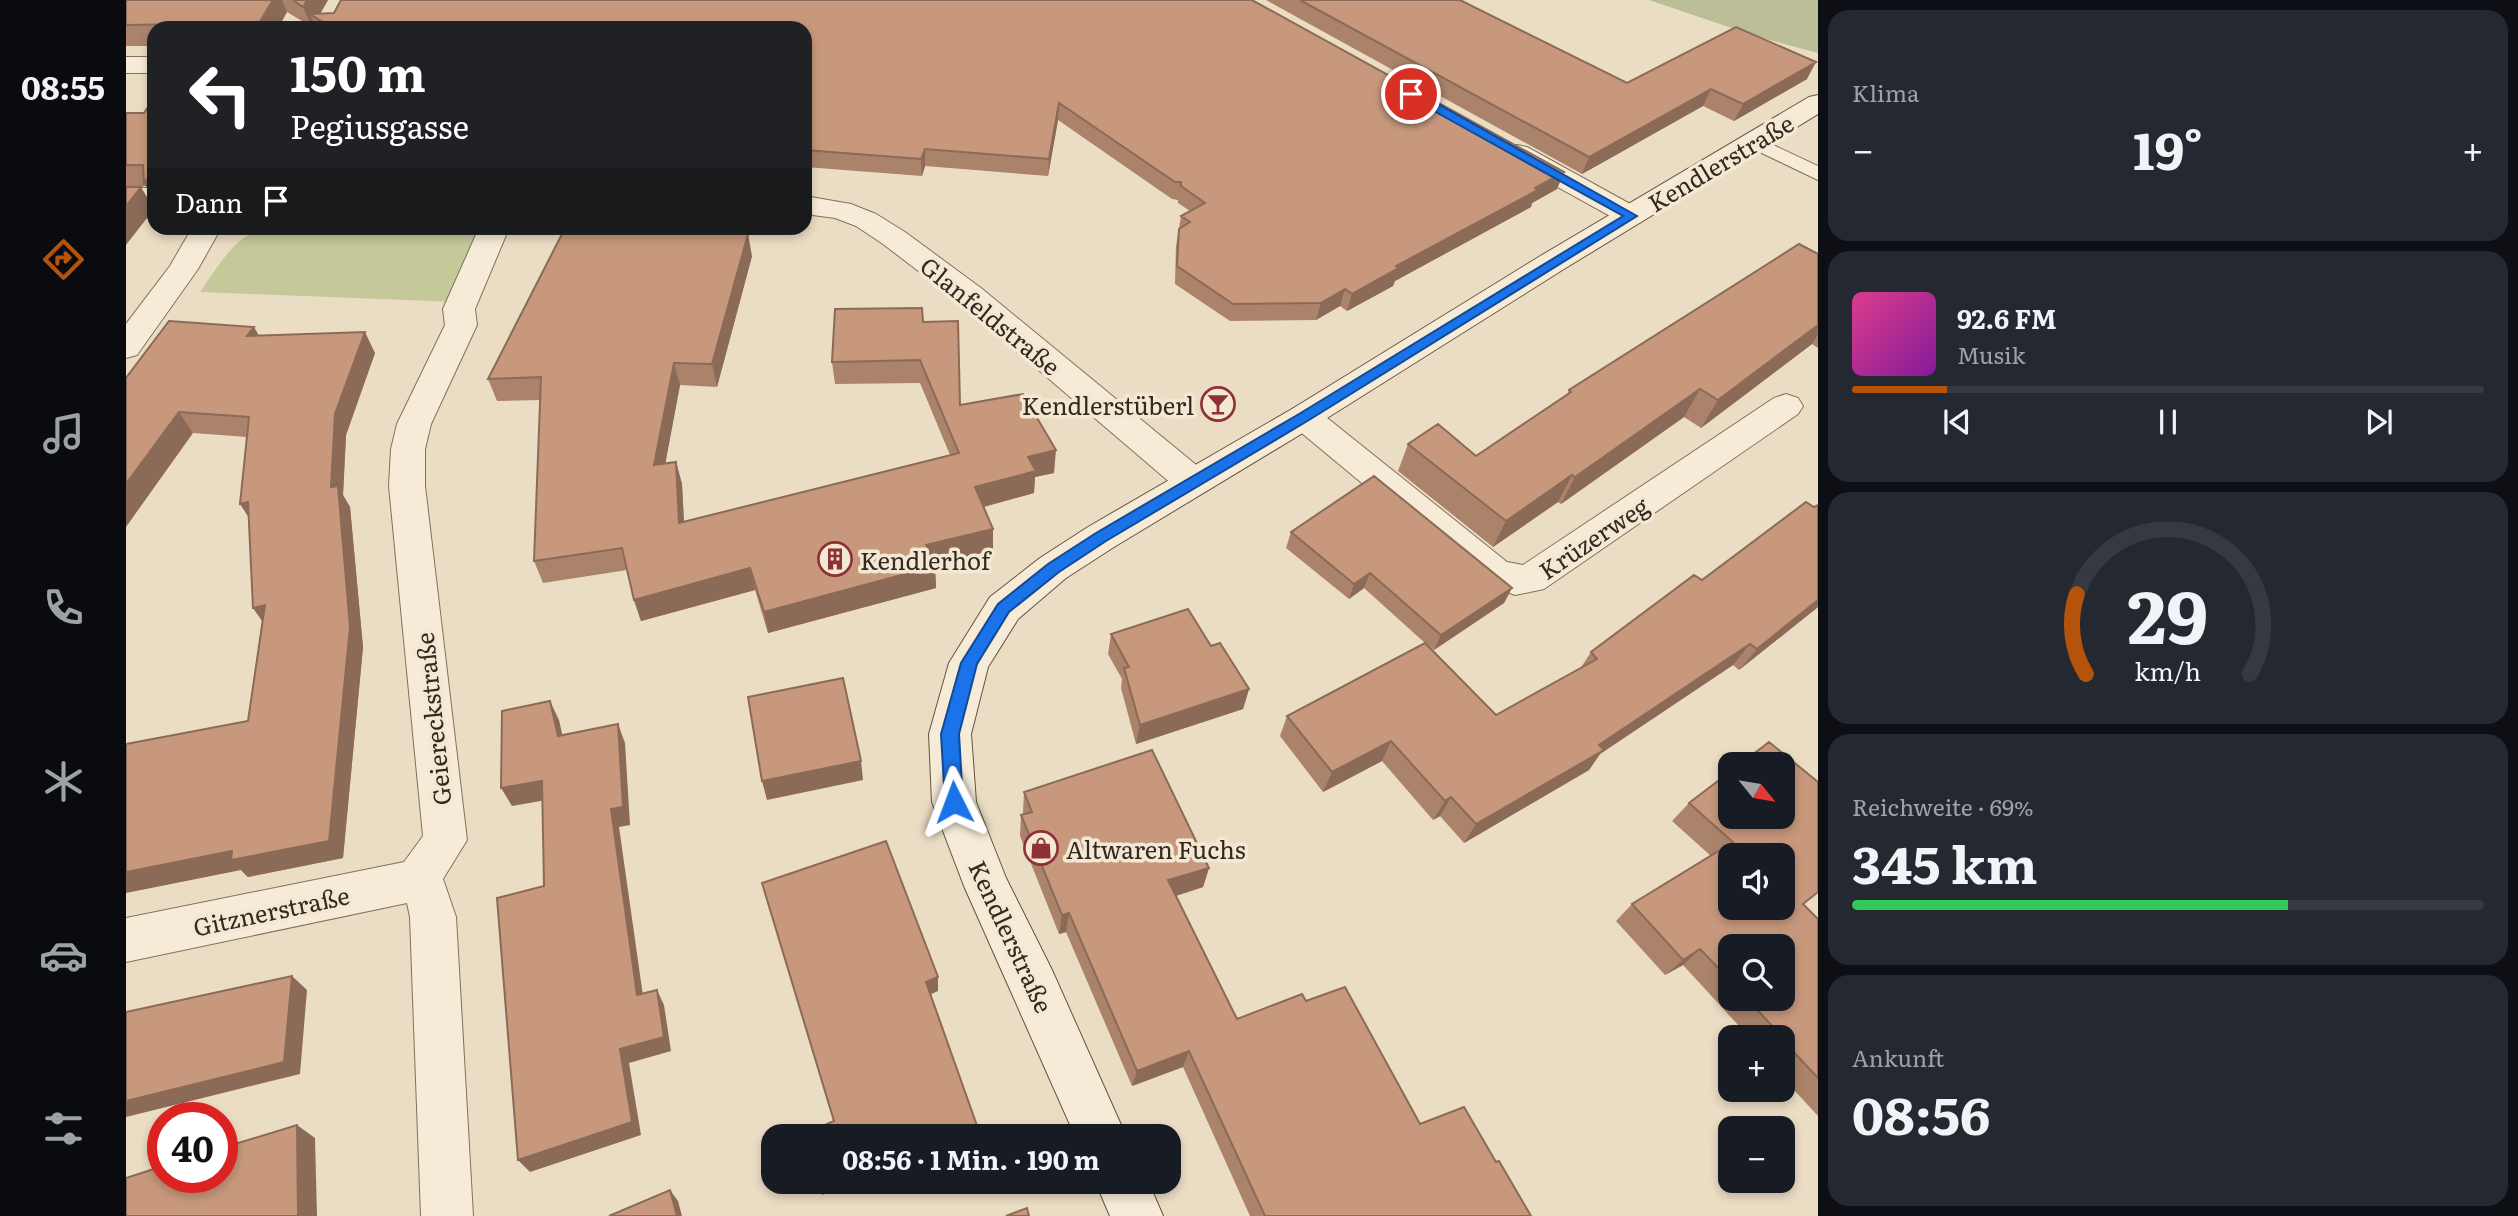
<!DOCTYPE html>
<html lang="de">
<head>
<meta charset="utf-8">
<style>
  :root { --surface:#171b24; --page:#242831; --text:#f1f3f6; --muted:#9ea1a6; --line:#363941; --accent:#b45309 }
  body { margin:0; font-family:Literata,serif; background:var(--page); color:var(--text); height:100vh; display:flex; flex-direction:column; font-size:26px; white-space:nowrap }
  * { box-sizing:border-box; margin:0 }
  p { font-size:23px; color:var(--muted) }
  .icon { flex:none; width:38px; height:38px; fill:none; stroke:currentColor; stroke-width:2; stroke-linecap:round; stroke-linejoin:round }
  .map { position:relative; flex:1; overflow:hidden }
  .side { display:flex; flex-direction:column; gap:10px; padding:10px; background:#0d0f14; width:700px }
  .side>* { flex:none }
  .hud { position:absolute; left:21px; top:21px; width:665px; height:214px; border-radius:21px; box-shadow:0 4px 10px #0003; background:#202124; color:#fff; overflow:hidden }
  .needle { width:46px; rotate:120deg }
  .tools { position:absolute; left:1592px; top:752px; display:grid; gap:14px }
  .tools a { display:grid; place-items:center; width:77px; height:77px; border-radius:14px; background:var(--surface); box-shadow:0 4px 10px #0003; font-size:35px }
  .speed { position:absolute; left:21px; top:1102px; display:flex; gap:14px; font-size:35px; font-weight:700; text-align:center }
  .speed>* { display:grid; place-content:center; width:91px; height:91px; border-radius:50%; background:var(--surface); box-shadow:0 4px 10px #0003; line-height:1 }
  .speed .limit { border:10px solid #d22; background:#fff; color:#111 }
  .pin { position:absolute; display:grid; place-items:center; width:60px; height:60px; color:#fff; margin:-30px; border:4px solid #fff; border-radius:50%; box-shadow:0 2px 7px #0007 }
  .me { position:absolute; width:77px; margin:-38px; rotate:357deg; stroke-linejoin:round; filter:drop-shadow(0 0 5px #0008) }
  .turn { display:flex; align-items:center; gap:24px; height:147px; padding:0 28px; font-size:32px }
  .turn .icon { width:91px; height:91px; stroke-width:2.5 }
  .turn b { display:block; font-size:49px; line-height:60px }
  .then { display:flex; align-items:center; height:66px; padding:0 28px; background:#0003; gap:14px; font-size:26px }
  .big { font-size:52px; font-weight:700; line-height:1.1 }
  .side .widget { flex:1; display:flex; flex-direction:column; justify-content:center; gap:10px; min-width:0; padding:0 24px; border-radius:21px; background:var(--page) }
  .side .dial { align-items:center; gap:0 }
  .dial svg { height:182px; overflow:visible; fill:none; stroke:var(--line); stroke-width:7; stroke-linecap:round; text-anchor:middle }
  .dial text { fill:var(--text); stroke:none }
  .song { display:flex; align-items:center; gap:21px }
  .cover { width:84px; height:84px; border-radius:10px; background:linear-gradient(135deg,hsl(330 70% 55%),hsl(290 70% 35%)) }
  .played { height:7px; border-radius:4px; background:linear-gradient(90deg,var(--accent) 15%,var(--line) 15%) }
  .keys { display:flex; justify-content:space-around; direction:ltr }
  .heat { display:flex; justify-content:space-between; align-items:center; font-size:38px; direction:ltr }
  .charge { height:10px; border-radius:5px; background:linear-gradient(90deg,#34c759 69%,var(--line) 0) }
  .trip { position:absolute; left:635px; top:1124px; width:420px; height:70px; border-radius:21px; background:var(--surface); box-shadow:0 4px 10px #0003; font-weight:700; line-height:70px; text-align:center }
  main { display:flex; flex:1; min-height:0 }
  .tab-bar { display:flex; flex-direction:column; width:126px; justify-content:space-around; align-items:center; background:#090b0e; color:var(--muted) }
  .tab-bar .icon { width:49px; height:49px }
  .tab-bar .current { color:var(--accent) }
  .tab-bar b { font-size:32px; color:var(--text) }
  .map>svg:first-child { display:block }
</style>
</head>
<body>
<main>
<nav class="tab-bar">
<b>08:55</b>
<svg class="icon current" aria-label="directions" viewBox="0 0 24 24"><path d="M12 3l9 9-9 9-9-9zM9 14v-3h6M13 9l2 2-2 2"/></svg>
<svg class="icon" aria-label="music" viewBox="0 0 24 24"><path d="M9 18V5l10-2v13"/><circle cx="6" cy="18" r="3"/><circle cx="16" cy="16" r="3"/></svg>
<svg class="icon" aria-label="phone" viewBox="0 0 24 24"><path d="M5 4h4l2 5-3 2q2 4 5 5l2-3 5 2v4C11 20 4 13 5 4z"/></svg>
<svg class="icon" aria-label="climate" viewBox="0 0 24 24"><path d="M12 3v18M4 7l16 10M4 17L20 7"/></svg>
<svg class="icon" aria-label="car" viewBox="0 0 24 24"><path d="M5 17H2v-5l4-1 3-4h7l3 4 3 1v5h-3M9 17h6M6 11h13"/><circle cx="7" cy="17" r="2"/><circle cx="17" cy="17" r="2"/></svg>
<svg class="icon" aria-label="filters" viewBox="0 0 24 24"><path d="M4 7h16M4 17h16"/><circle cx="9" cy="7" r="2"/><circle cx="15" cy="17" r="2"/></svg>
</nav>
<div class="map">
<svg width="1692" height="1216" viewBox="0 0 1692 1216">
  <rect width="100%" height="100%" fill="#ebddc4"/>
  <path fill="#c5c899" d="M138,228h216l6,3 -30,71 -256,-10c18,-25 33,-55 64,-64z"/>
  <path fill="#bbbe97" d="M1523,0h169v53l-63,-17z"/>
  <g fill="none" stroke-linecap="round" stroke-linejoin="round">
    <g stroke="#846f5c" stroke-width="2">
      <path id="lane" d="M1628,136l64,30v14l-71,-34 -3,-4 3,-4z"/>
    </g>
    <g stroke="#846f5c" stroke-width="2">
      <path id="street" d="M0,57h28v16h-28z
        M1391,145l10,2 114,63 5,6 -5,6 -10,3 -10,-3 -114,-63 -4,-6 4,-6z
        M0,188h28v18h-28z
        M679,196l46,8 25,10 29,18 76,56 225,185 5,9 -5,9 -13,4 -13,-4 -221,-189 -76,-58 -27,-18 -21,-8 -30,-4z
        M66,228h29l-23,41 -61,86 -11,3v-34l44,-58z
        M353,228h30l-34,81 2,16 -46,99 -6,25v37l42,354 -24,39 13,38 17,299h-52l-11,-299 -3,-14 -281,59v-44l278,-56 19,-26 -34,-350 2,-37 6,-25 48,-99 -2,-16z
        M1660,394l12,4 5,8 -5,8 -254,175 -29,6 -34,-13 -189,-157 -5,-8 5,-8 12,-4 12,4 191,153 16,3 251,-167z"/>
    </g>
    <g stroke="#66513f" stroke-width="2">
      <path id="secondary" d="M1692,95v19l-254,155 -248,156 -202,122 -48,31 -48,41 -30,48 -17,67 5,68 30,76 46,92 74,166h-51l-111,-250 -32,-84 -3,-68 20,-71 41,-66 50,-39 48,-31 204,-118 250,-154 267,-158z
        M969,1181h53l15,35h-53z"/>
    </g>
    <use href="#lane" fill="#f6ebd7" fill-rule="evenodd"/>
    <use href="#street" fill="#f6ebd7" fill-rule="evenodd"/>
    <use href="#secondary" fill="#f6ebd7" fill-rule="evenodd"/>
  </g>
  <path fill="#ab836b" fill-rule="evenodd" d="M0,0h202l-8,14 14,-1 7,-13h911l312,172 -7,17 -25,14 -1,4 -136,74 -2,5 -46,25 -7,-5 -24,14 -86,1 -55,-37 1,-38 5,-30 9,-5 -12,-8v-3l-6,-1 -114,-79 -10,56 -123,-10 -3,10 -117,-9v-139h-489l-2,-4 -2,3 -25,-15 -9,16h-124v18h-28z
    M1140,0h194l167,83 180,-4 -73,42 -31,-15 -121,68z
    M28,98v102l-8,-14h-20v-73h18z
    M1692,254v94l-6,-4 -111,84 -17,-11 -123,87 -3,-2 -65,45 -95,-76 10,-27 68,12 91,-61 2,-5z
    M626,256l-35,131 -37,-2 -15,78 11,-1 6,22 2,37 266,-66 -30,-72 -85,1 -3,-22 91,-40 37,83 94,68 -19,4 -1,16 -50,14 9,22v21l-58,15 1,23 -168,45 -13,-43 -114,31 -7,-21 -7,-30 -84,13 -9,-22 6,-161 -43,1 -9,-22z
    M133,336l116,17 -29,82 -3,60 7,12 13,140 -20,211 -95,19 -7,-7 7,-149 14,-99 -15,-185 -54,-4 -67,-55z
    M1692,505v102l-79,63 -6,-5 -133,89 -11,16 -125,73 -24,-27 -7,4 -51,-59 -59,31 -43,-56 7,-20 138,-73 -61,-55 -15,11 -63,-51 5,-16 221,56 -8,15 -70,47 -7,-6 69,71 84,-46 11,-17z
    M985,634l100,12 38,43 -6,20 -107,35 -15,-56 1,-9 -14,-25z
    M898,792l185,76 -6,19 -27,9 61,123 69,-18 114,123 76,38 35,54h-281l-67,-149 -51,19 -66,-154 -7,2 -39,-98 1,-21h3l-1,-3z
    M1563,803l129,116v197l-35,-38v-40h-33l-67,-73 -18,10 -49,-54 16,-17 79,-48 -39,-35zM1605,947l52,52h-52z"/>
  <path fill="#8b6a57" d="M147,0h9l5,12 -9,16h-22z
    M181,0h21l-11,19 -7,-5 4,10 -2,3 -9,-20z
    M1690,62l-9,17 -73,42 9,-17z
    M1585,89l-8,17 -121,68 7,-17z
    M933,103l-1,17 -10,56 1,-17z
    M799,149v17l-3,10 -1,-17z
    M28,170v30l-10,-17z
    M1438,172l-7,17 -25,14 -1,4 -136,74 -2,5 -46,25 5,-17 44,-28z
    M15,187l13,22 -28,36v-39z
    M622,234l4,22 -35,131 -5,-23z
    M1219,289l-5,17 -24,14 5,-17z
    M1692,325v9l-6,10 -111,84 17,-28z
    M128,327l12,21 -19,-12z
    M239,332l10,21 -29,82 -3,60 7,12 13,140 -20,211 -95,19 -7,-7 -115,23v-21l106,-21 99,-364 4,-73z
    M548,363l6,22 -19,102 -7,-22z
    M1574,389l-16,28 -123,87 14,-27z
    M53,412l14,21 -67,94v-43z
    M930,450l-2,23 -19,4 -1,16 -59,16v-22l53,-30z
    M550,462l6,22 3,60 -6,-21z
    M1446,475l-14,27 -65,45 13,-26z
    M122,502l5,22 -13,-20z
    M867,529v21l-66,17 -1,-22z
    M809,566l1,22 -168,45 -4,-21z
    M624,568l5,22 -114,31 -7,-21z
    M1244,573l-6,15 -15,11 5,-15z
    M1386,588l-8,15 -70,47 7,-15z
    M1692,600v7l-79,63 18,-21z
    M139,605l2,23 -14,-20z
    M1624,644l-17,21 -133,89 -11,16 -125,73 12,-19 123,-79z
    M1123,689l-6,20 -107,35 4,-19z
    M424,701l9,19 8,35 -9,-19z
    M492,724l7,19 5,82 -11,2 26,183 -8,-15 -26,-186z
    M1265,741l-9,20 -59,31 9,-20z
    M735,761l2,19 -96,20 -5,-19z
    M416,781l10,18 -40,7 -11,-18z
    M1325,797l-11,19 -7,4 12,-19z
    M1083,868l-6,19 -40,13 5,-20z
    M943,913l-3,19 -7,2 3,-19z
    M1574,949l-17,16 -18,10 18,-15z
    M166,976l15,14 -7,84 -174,43v-16z
    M812,977v14l-11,5 -1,-14z
    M531,990l7,15 7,46 -42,12 12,72 -111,37 -12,-12 102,-111z
    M1063,1051l-6,16 -51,19 5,-15z
    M171,1125l18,13 2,78h-19z
    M700,1181h31l-35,14 -4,-11z
    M544,1190l8,11 4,15h-5z"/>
  <path fill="#c7987c" stroke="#8b6a57" stroke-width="2" fill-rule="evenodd" d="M0,0h147l-17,28h-67l2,-4 -65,1z
    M167,0h14l-4,7z
    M215,0h911l312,172 -29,16 3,2 -142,76 3,2 -47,26 -7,-5 -24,14 -88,1 -56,-38 2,-37 11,-7 -9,-6 24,-13 -24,-17v-4h-6l-116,-79 -10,56 -124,-10 -4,10 -116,-9v-122h-473l-22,-14 24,-1z
    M1174,0h160l167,83 109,-56 80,35 -73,42 -32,-15 -122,68z
    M28,98v72l-10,13 -1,-18h-17v-52h18z
    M0,187h15l-15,19z
    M437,232l185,2 -36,130 -38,-1 -20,102 22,-3 3,61 280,-70 -39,-93 -88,2 3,-53 87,-1 1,14 35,-1 2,84 63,-11 33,56 -28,7 8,14 -61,16 18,42 -67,16 9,21 -171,46 -14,-44 -116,32 -12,-52 -88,13 7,-184 -53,2z
    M1673,244l19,10v71l-100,75 -18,-11 -125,88 -3,-2 -66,46 -98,-77 30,-20 38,32 95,-64 -2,-2z
    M43,321l85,6 -7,9 118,-4 -30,82 -4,73 7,-1 12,141 -21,214 -98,19 1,-9 -106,21v-128l122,-23 17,-116 -12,3 -5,-106 -8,2 9,-87 -70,-5 -53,72v-106z
    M1248,476l138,112 -71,47 -71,-62 -16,11 -63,-52z
    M1680,502l8,5 4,-2v95l-61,49 -7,-5 -151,101 5,5 -128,74 -25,-27 -6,4 -54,-60 -59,31 -45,-56 138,-73 71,72 101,-56 -6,-7 103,-77 8,5z
    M1062,609l23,37 9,-3 29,46 -109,36 -16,-57 5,-1 -18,-33z
    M717,678l18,83 -99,20 -14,-84z
    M424,701l8,35 60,-12 5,83 -12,2 26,186 20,-5 7,47 -44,12 12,73 -114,38 -21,-262 47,-12 -2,-105 -41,7 1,-77z
    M1643,742l49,40v110l-15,12 15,15v159l-29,-31 2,-1 -44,-47h36v-52h-52v34l-31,-32 -17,11 -51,-56 101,-62 -44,-39 42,-32v46h52v-52h-44zM1605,856h52v52h-52z
    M1026,750l57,118 -41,12 69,139 65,-25 4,7 39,-14 75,137 44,-17 32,55 3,-1 32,55h-266l-76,-165 -52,20 -68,-158 -7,2 -41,-100 11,-3 -8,-20z
    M760,841l52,136 -12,5 54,152 -6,2h-169l-1,-2 30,-13 -72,-238z
    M166,976l-8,86 -158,39v-89z
    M171,1125l1,91h-172v-38l37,-12v12h59v-30z
    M544,1190l7,26h-68z
    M901,1208l2,8h-23z"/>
  <path fill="#1a73e8" stroke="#114b97" stroke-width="2" d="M1281,91h8l222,125 -328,204 -203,121 -47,31 -50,40 -32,52 -18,70 4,68 -3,5 -6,3 -6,-3 -3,-5 -4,-68 20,-71 37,-59 50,-40 48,-31 203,-119 324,-198 -216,-120z"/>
  <defs>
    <g id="bar-ring" transform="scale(1.75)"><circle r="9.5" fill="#f3e8d3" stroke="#8f3035" stroke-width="1.5"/><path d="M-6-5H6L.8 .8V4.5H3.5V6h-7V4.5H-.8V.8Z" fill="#8f3035"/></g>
    <g id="building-ring" transform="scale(1.75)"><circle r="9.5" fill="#f3e8d3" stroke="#8f3035" stroke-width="1.5"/><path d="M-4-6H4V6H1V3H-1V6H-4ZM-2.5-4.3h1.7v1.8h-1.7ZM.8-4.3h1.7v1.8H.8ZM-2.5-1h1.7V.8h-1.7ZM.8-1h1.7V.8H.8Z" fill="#8f3035"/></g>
    <g id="shop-ring" transform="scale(1.75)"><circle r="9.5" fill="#f3e8d3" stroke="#8f3035" stroke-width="1.5"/><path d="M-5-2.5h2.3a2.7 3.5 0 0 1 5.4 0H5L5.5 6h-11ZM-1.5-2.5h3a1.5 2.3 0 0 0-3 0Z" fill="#8f3035"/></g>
  </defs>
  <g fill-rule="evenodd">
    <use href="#bar-ring" x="1092" y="404"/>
    <use href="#building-ring" x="709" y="559"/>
    <use href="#shop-ring" x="915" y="848"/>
  </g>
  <g text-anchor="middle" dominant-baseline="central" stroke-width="7" stroke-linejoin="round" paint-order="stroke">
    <g font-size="24" fill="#35291f" stroke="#f3e8d3">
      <text transform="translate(1594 162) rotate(-31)">Kendlerstraße</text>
      <text transform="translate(865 315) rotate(39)">Glanfeldstraße</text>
      <text transform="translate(1467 537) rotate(-34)">Krüzerweg</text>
      <text transform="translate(306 719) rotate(-96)">Geiereckstraße</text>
      <text transform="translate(145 910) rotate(-12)">Gitznerstraße</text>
      <text transform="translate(886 936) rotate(65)">Kendlerstraße</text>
    </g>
    <g font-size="24" fill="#35291f" stroke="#f3e8d3" text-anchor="start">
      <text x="1068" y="404" text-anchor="end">Kendlerstüberl</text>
      <text x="734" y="559">Kendlerhof</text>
      <text x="940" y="848">Altwaren Fuchs</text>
    </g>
  </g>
</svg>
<div class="tools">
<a><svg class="needle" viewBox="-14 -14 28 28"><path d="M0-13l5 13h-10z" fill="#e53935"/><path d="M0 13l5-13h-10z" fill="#9ea1a6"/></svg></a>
<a><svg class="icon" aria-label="sound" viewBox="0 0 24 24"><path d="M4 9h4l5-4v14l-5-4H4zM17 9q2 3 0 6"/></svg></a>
<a><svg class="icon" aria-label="search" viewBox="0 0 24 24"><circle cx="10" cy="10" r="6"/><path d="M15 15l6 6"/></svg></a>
<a>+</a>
<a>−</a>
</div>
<div class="speed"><div class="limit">40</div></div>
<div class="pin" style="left:1285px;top:94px;background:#d93025"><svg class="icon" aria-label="arrive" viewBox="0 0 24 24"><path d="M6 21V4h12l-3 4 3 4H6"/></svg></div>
<svg class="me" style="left:828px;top:802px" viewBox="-20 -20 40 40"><path d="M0-17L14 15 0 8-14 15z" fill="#1a73e8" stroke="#fff" stroke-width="4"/></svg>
<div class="trip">08:56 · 1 Min. · 190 m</div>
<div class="hud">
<div class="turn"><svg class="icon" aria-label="left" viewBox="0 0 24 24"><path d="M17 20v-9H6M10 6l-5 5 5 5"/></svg><div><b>150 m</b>Pegiusgasse</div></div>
<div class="then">Dann<svg class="icon" aria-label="arrive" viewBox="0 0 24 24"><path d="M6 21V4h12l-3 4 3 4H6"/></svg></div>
</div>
</div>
<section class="side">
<div class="widget"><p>Klima</p>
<div class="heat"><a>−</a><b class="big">19°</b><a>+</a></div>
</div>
<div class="widget">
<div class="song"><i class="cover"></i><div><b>92.6 FM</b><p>Musik</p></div></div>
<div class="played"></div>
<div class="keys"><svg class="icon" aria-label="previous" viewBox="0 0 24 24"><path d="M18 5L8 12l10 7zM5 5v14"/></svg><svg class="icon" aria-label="pause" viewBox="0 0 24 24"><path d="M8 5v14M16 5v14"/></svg><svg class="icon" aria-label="next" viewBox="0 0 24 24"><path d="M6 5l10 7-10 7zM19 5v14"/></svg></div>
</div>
<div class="widget dial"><svg viewBox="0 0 100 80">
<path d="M14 69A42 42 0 1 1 86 69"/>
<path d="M14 69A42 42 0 0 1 10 34" stroke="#b45309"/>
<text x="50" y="56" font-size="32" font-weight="700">29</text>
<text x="50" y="72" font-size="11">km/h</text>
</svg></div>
<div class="widget"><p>Reichweite · 69%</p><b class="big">345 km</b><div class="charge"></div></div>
<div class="widget"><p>Ankunft</p><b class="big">08:56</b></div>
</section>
</main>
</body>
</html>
